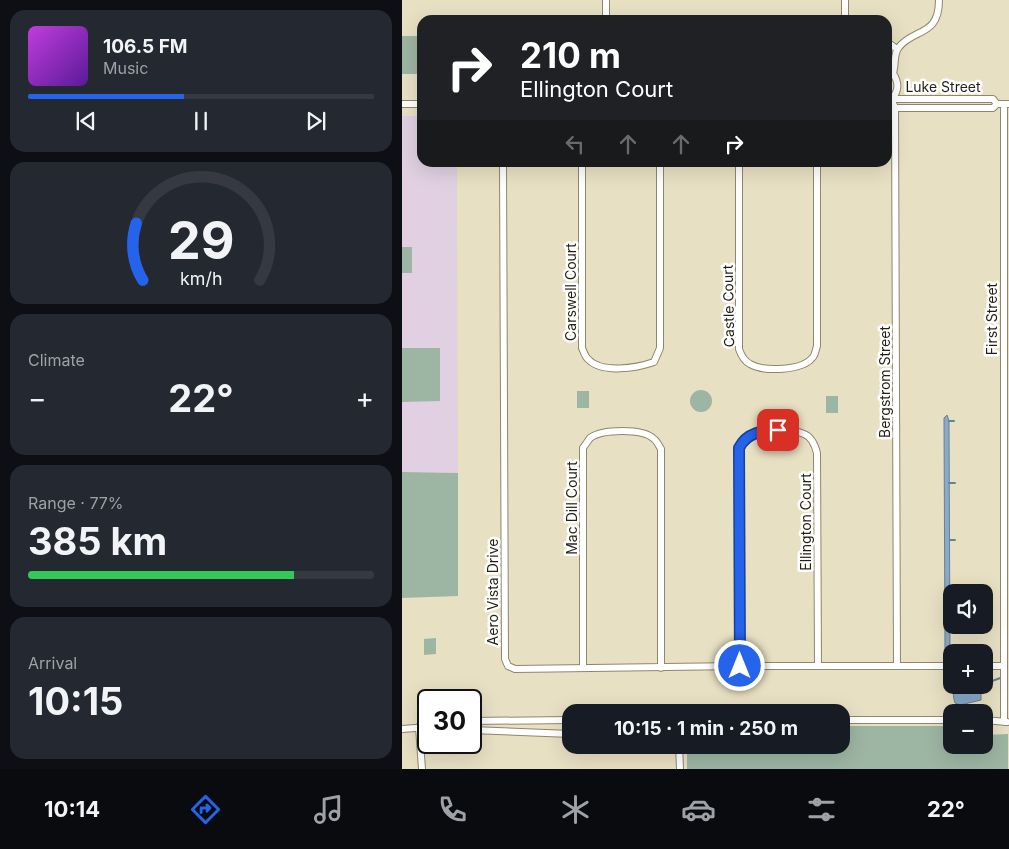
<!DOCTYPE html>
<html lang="en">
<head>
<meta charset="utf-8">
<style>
  :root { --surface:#171b24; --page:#242831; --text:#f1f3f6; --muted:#9ea1a6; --line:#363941; --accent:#2563eb }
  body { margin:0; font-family:Inter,sans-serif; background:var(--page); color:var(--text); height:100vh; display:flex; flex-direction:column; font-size:19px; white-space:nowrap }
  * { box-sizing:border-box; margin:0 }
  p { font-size:16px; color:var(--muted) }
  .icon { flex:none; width:28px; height:28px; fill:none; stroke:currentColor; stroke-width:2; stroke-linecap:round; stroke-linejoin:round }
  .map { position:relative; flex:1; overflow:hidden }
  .drawer { display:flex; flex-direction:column; gap:10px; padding:10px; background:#0d0f14; width:402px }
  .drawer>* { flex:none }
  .guide { position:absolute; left:15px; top:15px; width:475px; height:152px; border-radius:15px; box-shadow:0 5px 20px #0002; background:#202124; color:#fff; overflow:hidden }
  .tools { position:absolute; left:541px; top:584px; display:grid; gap:10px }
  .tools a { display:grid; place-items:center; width:50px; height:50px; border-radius:10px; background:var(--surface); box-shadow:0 5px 20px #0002; font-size:25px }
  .speed { position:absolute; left:15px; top:689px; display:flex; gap:10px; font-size:25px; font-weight:700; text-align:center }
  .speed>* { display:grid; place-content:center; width:65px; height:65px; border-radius:50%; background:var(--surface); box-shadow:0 5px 20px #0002; line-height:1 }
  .speed .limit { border:2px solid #111; border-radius:8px; background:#fff; color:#111 }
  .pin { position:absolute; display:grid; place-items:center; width:42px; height:42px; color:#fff; margin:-21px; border-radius:10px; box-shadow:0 2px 8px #0006 }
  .me { position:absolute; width:55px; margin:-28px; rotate:0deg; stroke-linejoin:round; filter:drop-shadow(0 0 4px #0008) }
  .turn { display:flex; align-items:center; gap:18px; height:105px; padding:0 20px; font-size:22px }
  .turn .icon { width:65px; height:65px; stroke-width:2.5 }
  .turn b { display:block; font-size:35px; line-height:42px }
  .lanes { display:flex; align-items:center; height:48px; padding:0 20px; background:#0003; justify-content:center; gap:25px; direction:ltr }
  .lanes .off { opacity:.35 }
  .big { font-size:38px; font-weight:700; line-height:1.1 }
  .drawer .tile { flex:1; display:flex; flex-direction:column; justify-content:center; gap:8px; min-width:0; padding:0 18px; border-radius:15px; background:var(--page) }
  .drawer .dial { align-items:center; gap:0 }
  .dial svg { height:130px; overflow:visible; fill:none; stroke:var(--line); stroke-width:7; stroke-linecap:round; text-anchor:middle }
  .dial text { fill:var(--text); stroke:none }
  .song { display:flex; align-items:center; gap:15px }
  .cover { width:60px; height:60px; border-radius:8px; background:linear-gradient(135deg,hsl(290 70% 55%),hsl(270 70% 35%)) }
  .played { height:5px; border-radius:2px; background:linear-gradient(90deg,var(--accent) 45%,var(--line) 45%) }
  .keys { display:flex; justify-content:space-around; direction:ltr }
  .heat { display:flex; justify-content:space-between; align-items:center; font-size:28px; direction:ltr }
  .charge { height:8px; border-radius:4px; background:linear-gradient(90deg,#34c759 77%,var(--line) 0) }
  .trip { position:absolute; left:160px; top:704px; width:288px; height:50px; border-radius:15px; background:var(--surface); box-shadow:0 5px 20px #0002; font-weight:700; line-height:50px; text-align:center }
  .menu { display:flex; height:80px; justify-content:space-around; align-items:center; background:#090b0e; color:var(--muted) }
  .menu .icon { width:35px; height:35px }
  .menu .selected { color:var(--accent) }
  .menu b { font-size:22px; color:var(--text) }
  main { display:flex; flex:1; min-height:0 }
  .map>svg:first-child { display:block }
</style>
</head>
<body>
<main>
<section class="drawer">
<div class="tile">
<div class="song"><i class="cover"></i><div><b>106.5 FM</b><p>Music</p></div></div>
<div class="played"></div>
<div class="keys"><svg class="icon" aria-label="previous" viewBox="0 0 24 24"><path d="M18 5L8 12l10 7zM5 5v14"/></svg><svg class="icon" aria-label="pause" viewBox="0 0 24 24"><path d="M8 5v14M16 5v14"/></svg><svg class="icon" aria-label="next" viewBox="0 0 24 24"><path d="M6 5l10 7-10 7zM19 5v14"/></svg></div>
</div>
<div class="tile dial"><svg viewBox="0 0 100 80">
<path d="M14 69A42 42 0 1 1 86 69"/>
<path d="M14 69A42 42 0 0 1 10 34" stroke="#2563eb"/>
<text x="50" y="56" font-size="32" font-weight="700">29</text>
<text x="50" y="72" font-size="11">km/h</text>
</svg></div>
<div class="tile"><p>Climate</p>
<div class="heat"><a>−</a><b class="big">22°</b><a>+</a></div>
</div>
<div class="tile"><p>Range · 77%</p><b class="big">385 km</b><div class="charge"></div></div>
<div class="tile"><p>Arrival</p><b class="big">10:15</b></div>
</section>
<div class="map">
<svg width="607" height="769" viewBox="0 0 607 769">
  <rect width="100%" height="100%" fill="#e8e0c3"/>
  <path fill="#e0d0e1" d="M0,116h20v46l35,1 1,310 -56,-1z"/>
  <path fill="#9db5a3" d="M0,36h20v38h-20z
    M0,247h10v26h-10z
    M0,348h38v53l-38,1z
    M288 401a11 11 0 1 1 22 0a11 11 0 1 1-22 0Z
    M175,391h12v17h-12z
    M424,396h12v17h-12z
    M0,472l56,1v123l-56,2z
    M34,638v16l-12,1v-16z
    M439,726h111v19h32l1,-10 23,-1v35h-321v-24h154z"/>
  <path fill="#89aac8" stroke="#6a8092" d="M545,415l2,6 1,233 -2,2 -3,-2 -1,-236z
    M555,685l22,1 2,1v13l-21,5 -5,-2c-2,-7 -3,-12 2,-18z"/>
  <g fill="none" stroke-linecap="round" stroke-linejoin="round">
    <path stroke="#6a8092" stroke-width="2" d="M547,421h5
      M547,483h6
      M548,540h5
      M582,684l19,-7"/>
    <g stroke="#8e876c" stroke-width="8">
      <path id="street" d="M204,0v20
        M443,20v-20
        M485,42l10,7
        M486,99h105l4,5
        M490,99c7,-9 7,-16 1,-26
        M0,104h20
        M602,104v618
        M485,108h106l4,-4h12
        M101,162l2,497 3,7 7,3 225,-3h212
        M180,162v186c2,4 3,9 6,11 13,15 49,9 66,3l6,-14v-186
        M337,162v187c2,6 5,12 11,15 14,8 53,7 63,-7 2,-2 3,-8 4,-11v-184
        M338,666l-1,-218c10,-20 46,-22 65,-14 8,3 11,11 13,19l1,213
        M495,666l-2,-558c-3,-9 -11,-19 -7,-29 2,-4 3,-2 5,-6 3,-9 0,-19 6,-26 15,-19 40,-10 40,-47
        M582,666h20
        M181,668v-220c2,-3 5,-7 7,-10 12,-9 53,-10 64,1 3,2 5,7 7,10v219
        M439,720h111
        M582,720l23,2
        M69,721l100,-1
        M17,727l3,42
        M0,729l26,-2
        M69,730l100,4
        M277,745l1,24"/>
    </g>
    <use href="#street" stroke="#fff" stroke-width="6"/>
  </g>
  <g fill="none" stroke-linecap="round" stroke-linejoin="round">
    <g stroke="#184099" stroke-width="12">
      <path id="route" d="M338,666l-1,-218c8,-16 23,-17 39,-18"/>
    </g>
    <use href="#route" stroke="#2563eb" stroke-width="9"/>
  </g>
  <g text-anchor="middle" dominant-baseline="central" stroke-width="5" stroke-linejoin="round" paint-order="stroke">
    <g font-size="14" fill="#221f14" stroke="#fff">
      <text x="541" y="86">Luke Street</text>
      <text transform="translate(168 292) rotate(-90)">Carswell Court</text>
      <text transform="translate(326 306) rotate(-91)">Castle Court</text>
      <text transform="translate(589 319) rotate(-90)">First Street</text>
      <text transform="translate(482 382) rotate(-90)">Bergstrom Street</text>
      <text transform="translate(169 508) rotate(-90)">Mac Dill Court</text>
      <text transform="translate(403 522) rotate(-90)">Ellington Court</text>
      <text transform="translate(90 592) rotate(-90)">Aero Vista Drive</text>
    </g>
  </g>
</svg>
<div class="tools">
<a><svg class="icon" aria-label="sound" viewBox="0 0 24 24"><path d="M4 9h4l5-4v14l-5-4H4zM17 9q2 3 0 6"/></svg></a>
<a>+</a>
<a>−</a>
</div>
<div class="speed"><div class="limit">30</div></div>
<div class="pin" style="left:376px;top:430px;background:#d93025"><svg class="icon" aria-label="arrive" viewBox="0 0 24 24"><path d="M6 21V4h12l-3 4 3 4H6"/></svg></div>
<svg class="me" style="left:338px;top:666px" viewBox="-20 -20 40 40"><circle r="17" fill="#2563eb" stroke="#fff" stroke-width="3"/><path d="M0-11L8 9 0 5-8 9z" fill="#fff"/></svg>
<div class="trip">10:15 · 1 min · 250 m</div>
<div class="guide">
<div class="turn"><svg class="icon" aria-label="right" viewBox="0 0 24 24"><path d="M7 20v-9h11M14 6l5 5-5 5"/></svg><div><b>210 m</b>Ellington Court</div></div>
<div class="lanes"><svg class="icon off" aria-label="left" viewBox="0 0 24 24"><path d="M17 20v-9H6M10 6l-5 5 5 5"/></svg><svg class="icon off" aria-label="ahead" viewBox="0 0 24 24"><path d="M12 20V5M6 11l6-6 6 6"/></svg><svg class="icon off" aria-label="ahead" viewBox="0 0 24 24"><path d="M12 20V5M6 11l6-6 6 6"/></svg><svg class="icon" aria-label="right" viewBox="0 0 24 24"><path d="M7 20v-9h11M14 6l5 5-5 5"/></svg></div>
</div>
</div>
</main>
<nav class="menu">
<b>10:14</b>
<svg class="icon selected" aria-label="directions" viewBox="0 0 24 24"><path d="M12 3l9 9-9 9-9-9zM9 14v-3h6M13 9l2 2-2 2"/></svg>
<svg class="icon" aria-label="music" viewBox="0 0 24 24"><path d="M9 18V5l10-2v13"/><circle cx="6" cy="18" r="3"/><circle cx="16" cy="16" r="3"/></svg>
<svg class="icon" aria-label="phone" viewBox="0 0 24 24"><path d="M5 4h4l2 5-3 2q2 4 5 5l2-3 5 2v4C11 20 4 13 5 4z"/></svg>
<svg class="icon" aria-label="climate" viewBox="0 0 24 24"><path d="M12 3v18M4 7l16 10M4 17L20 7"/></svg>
<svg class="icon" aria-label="car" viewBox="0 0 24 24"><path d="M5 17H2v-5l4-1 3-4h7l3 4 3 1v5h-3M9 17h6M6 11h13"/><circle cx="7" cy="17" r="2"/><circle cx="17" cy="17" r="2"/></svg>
<svg class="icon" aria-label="filters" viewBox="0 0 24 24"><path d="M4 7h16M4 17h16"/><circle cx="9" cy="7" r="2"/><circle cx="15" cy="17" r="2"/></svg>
<b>22°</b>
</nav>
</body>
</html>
